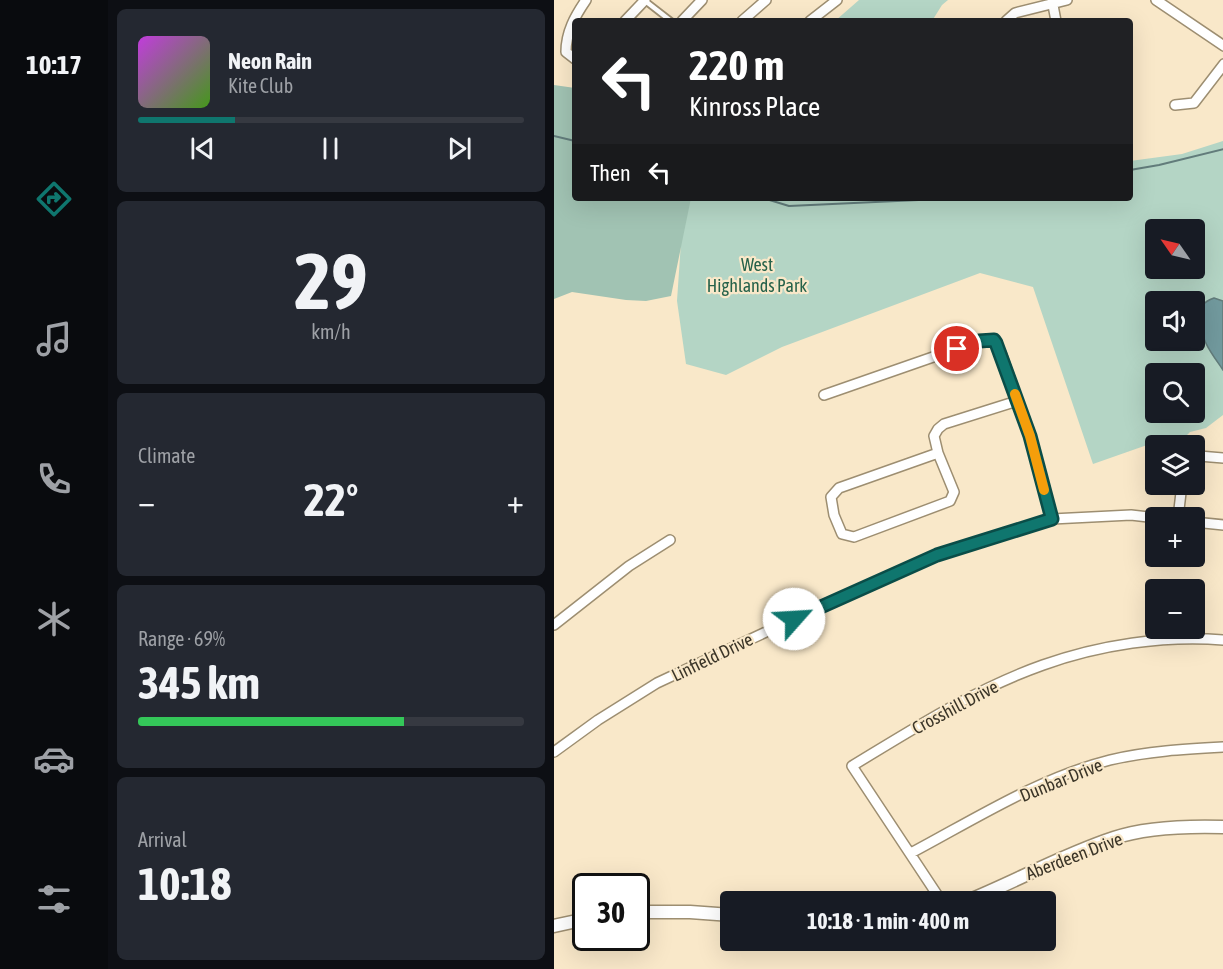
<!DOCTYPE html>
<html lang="en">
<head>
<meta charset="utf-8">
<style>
  :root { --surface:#171b24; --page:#242831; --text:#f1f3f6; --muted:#9ea1a6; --line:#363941; --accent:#0f766e }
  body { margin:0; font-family:"Asap Condensed",sans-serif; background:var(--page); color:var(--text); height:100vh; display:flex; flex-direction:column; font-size:22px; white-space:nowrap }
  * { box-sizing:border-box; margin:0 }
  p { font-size:20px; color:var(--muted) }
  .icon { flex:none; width:33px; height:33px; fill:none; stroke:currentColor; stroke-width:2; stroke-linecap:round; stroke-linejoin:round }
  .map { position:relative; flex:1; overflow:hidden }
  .details { display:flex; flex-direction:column; gap:9px; padding:9px; background:#0d0f14; width:446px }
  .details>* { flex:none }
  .hud { position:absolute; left:18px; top:18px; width:561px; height:183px; border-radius:6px; box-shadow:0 6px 24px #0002; background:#202124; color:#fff; overflow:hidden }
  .needle { width:39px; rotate:304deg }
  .buttons { position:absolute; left:591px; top:219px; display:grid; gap:12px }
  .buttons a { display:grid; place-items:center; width:60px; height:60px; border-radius:6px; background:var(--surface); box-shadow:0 6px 24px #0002; font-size:30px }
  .speed { position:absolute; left:18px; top:873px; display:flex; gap:12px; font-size:30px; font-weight:700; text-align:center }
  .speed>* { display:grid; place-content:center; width:78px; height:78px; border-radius:50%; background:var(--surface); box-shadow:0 6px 24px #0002; line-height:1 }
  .speed .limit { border:3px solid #111; border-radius:9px; background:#fff; color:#111 }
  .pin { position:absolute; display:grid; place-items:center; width:51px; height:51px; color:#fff; margin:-26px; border:3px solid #fff; border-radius:50%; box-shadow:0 2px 6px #0007 }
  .me { position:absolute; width:66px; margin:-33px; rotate:64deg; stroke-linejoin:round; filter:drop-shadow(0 0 4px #0008) }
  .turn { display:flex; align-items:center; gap:21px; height:126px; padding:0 18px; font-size:27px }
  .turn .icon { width:78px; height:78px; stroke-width:2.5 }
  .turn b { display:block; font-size:42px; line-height:51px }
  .then { display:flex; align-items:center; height:57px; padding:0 18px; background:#0003; gap:12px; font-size:22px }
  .big { font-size:45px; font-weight:700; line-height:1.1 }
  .details .widget { flex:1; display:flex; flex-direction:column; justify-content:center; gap:9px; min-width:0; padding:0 21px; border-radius:9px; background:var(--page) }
  .details .dial { align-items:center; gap:0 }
  .dial b { font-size:78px; line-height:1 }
  .song { display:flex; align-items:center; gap:18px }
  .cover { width:72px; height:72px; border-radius:9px; background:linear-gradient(135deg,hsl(290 70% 55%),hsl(100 70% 35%)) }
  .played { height:6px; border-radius:3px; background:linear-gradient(90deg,var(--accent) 25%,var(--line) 25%) }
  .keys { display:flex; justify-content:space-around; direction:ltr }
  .heat { display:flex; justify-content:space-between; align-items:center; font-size:33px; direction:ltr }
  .charge { height:9px; border-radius:4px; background:linear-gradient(90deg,#34c759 69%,var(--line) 0) }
  .trip { position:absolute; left:166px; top:891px; width:336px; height:60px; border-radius:6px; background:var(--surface); box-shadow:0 6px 24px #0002; font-weight:700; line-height:60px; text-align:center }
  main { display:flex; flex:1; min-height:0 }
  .tab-bar { display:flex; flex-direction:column; width:108px; justify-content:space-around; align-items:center; background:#090b0e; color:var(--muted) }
  .tab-bar .icon { width:42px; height:42px }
  .tab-bar .on { color:var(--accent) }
  .tab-bar b { font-size:27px; color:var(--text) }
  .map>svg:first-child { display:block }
</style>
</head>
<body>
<main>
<nav class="tab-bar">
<b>10:17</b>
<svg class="icon on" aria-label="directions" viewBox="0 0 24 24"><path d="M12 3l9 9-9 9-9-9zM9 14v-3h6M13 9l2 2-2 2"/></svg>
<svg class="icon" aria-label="music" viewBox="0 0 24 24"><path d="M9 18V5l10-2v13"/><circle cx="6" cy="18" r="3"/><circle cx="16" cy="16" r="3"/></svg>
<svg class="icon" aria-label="phone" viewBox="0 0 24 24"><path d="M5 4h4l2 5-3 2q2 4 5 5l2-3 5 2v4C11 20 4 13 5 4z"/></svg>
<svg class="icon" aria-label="climate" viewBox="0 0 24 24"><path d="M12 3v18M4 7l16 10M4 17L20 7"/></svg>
<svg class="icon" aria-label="car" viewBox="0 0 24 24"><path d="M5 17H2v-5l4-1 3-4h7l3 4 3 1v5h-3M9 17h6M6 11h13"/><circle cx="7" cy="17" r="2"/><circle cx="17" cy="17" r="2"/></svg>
<svg class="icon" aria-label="filters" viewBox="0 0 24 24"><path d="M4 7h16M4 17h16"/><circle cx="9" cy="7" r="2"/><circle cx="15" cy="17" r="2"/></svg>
</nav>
<section class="details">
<div class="widget">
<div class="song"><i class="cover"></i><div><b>Neon Rain</b><p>Kite Club</p></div></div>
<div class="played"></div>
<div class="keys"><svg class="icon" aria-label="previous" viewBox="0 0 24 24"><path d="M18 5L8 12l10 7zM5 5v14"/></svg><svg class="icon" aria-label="pause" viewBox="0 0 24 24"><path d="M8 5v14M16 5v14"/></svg><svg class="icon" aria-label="next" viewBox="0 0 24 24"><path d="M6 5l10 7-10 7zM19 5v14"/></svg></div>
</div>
<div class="widget dial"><b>29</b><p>km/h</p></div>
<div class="widget"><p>Climate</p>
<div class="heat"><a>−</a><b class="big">22°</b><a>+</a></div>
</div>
<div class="widget"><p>Range · 69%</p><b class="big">345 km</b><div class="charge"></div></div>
<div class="widget"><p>Arrival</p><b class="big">10:18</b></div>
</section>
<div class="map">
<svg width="670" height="969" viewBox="0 0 670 969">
  <rect width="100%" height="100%" fill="#f9e8c9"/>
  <path fill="#b4d5c5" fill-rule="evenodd" d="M305,0h89l-6,5 -10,16h-97z
    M669,141v274l-17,13 -16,4 -13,13h-10v-7l-74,26 -60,-177 -53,-14 -198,74 -56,28 -40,-11 -9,-63 7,-103h446v-37l52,-7zM602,230h38v38h-38zM602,302h38v38h-38zM602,374h38v38h-38z"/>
  <path fill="#a1c3b3" d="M0,85l21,3v110h116l-20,98 -25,5 -20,-1 -54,-8 -18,7z"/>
  <path fill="#729a9e" stroke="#627c7b" stroke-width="1.5" d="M660,298l9,3v69c-10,-15 -23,-30 -22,-49l-3,-3c2,-12 5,-16 16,-20z"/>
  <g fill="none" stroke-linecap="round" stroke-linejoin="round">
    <path stroke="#627c7b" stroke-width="2" d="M0,136l21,5
      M576,170l29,-5 65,-16
      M209,198l26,8 173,-8"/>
    <g stroke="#9d8e71" stroke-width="8">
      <path id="service" d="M90,0l27,21"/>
    </g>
    <g stroke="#9d8e71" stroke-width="12">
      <path id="minor" d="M498,0l4,21
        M602,0l68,46
        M71,21l20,-21
        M128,21l20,-21
        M188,21l24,-21
        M256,21l27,-21
        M452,21l9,-8 52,-13
        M21,59l-9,-7c0,-20 9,-36 20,-52
        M621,105l19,-2 30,-39
        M270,395l155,-54 15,-1 7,13 29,83 22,83
        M384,453l16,39 -4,9 -96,36 -12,-3 -8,-19 -3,-18 8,-9 99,-35 -4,-17 4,-7 6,-5 73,-23
        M640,458l5,-2 25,2
        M624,518l4,-34
        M640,522l30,3
        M0,625l75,-59 41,-26
        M0,752l44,-32 59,-37 171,-80 109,-48 115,-36 79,-4 26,3
        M357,853c64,-34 128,-75 199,-93 37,-9 76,-11 114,-13
        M388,902l-90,-136c61,-37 123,-77 191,-101 56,-20 121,-30 181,-25"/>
    </g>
    <g stroke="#9d8e71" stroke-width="15">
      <path id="tertiary" d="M411,902c50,-20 97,-47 149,-64 32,-11 76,-12 110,-11
        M82,912h54l41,3
        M0,926l32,-7"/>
    </g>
    <use href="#service" stroke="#fff" stroke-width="4.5"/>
    <use href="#minor" stroke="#fff" stroke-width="9"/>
    <use href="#tertiary" stroke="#fff" stroke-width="12"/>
  </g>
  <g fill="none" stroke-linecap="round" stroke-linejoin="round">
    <g stroke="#0a4d48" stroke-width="15">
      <path id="route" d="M240,619l143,-64 115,-36 -22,-83 -34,-93 -2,-3 -15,1 -22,8"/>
    </g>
    <use href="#route" stroke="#0f766e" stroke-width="10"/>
    <path stroke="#f59e0b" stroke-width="10" d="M461,394l15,42 14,54"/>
  </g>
  <g text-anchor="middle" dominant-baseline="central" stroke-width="4.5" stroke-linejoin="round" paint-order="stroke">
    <g font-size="18" fill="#26624a" stroke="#f9e8c9">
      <text x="203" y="264">West<tspan x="203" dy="21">Highlands Park</tspan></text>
    </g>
    <g font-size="18" fill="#3b3528" stroke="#f9e8c9">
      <text transform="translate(158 657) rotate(-26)">Linfield Drive</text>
      <text transform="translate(401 707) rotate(-28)">Crosshill Drive</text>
      <text transform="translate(507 780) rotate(-22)">Dunbar Drive</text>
      <text transform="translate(520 856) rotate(-21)">Aberdeen Drive</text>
    </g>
  </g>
</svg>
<div class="buttons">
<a><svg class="needle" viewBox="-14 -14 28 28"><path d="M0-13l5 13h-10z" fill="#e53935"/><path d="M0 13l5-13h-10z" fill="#9ea1a6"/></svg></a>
<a><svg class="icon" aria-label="sound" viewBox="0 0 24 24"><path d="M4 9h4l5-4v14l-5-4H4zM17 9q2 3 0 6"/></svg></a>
<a><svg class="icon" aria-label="search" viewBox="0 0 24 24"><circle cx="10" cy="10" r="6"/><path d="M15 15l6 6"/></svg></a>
<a><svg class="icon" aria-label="layers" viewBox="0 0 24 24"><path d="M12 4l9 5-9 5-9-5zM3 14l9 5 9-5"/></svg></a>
<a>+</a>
<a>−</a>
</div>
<div class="speed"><div class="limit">30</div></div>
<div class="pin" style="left:403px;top:349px;background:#d93025"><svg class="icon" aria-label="arrive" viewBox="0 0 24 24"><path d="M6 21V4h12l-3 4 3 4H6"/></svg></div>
<svg class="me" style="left:240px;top:619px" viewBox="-20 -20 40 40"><circle r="19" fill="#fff"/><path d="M0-13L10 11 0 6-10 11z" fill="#0f766e"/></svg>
<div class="trip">10:18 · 1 min · 400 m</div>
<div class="hud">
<div class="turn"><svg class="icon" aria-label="left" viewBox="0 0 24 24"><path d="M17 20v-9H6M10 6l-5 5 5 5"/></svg><div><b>220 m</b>Kinross Place</div></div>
<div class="then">Then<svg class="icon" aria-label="left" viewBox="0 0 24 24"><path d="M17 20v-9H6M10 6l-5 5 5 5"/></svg></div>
</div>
</div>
</main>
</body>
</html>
